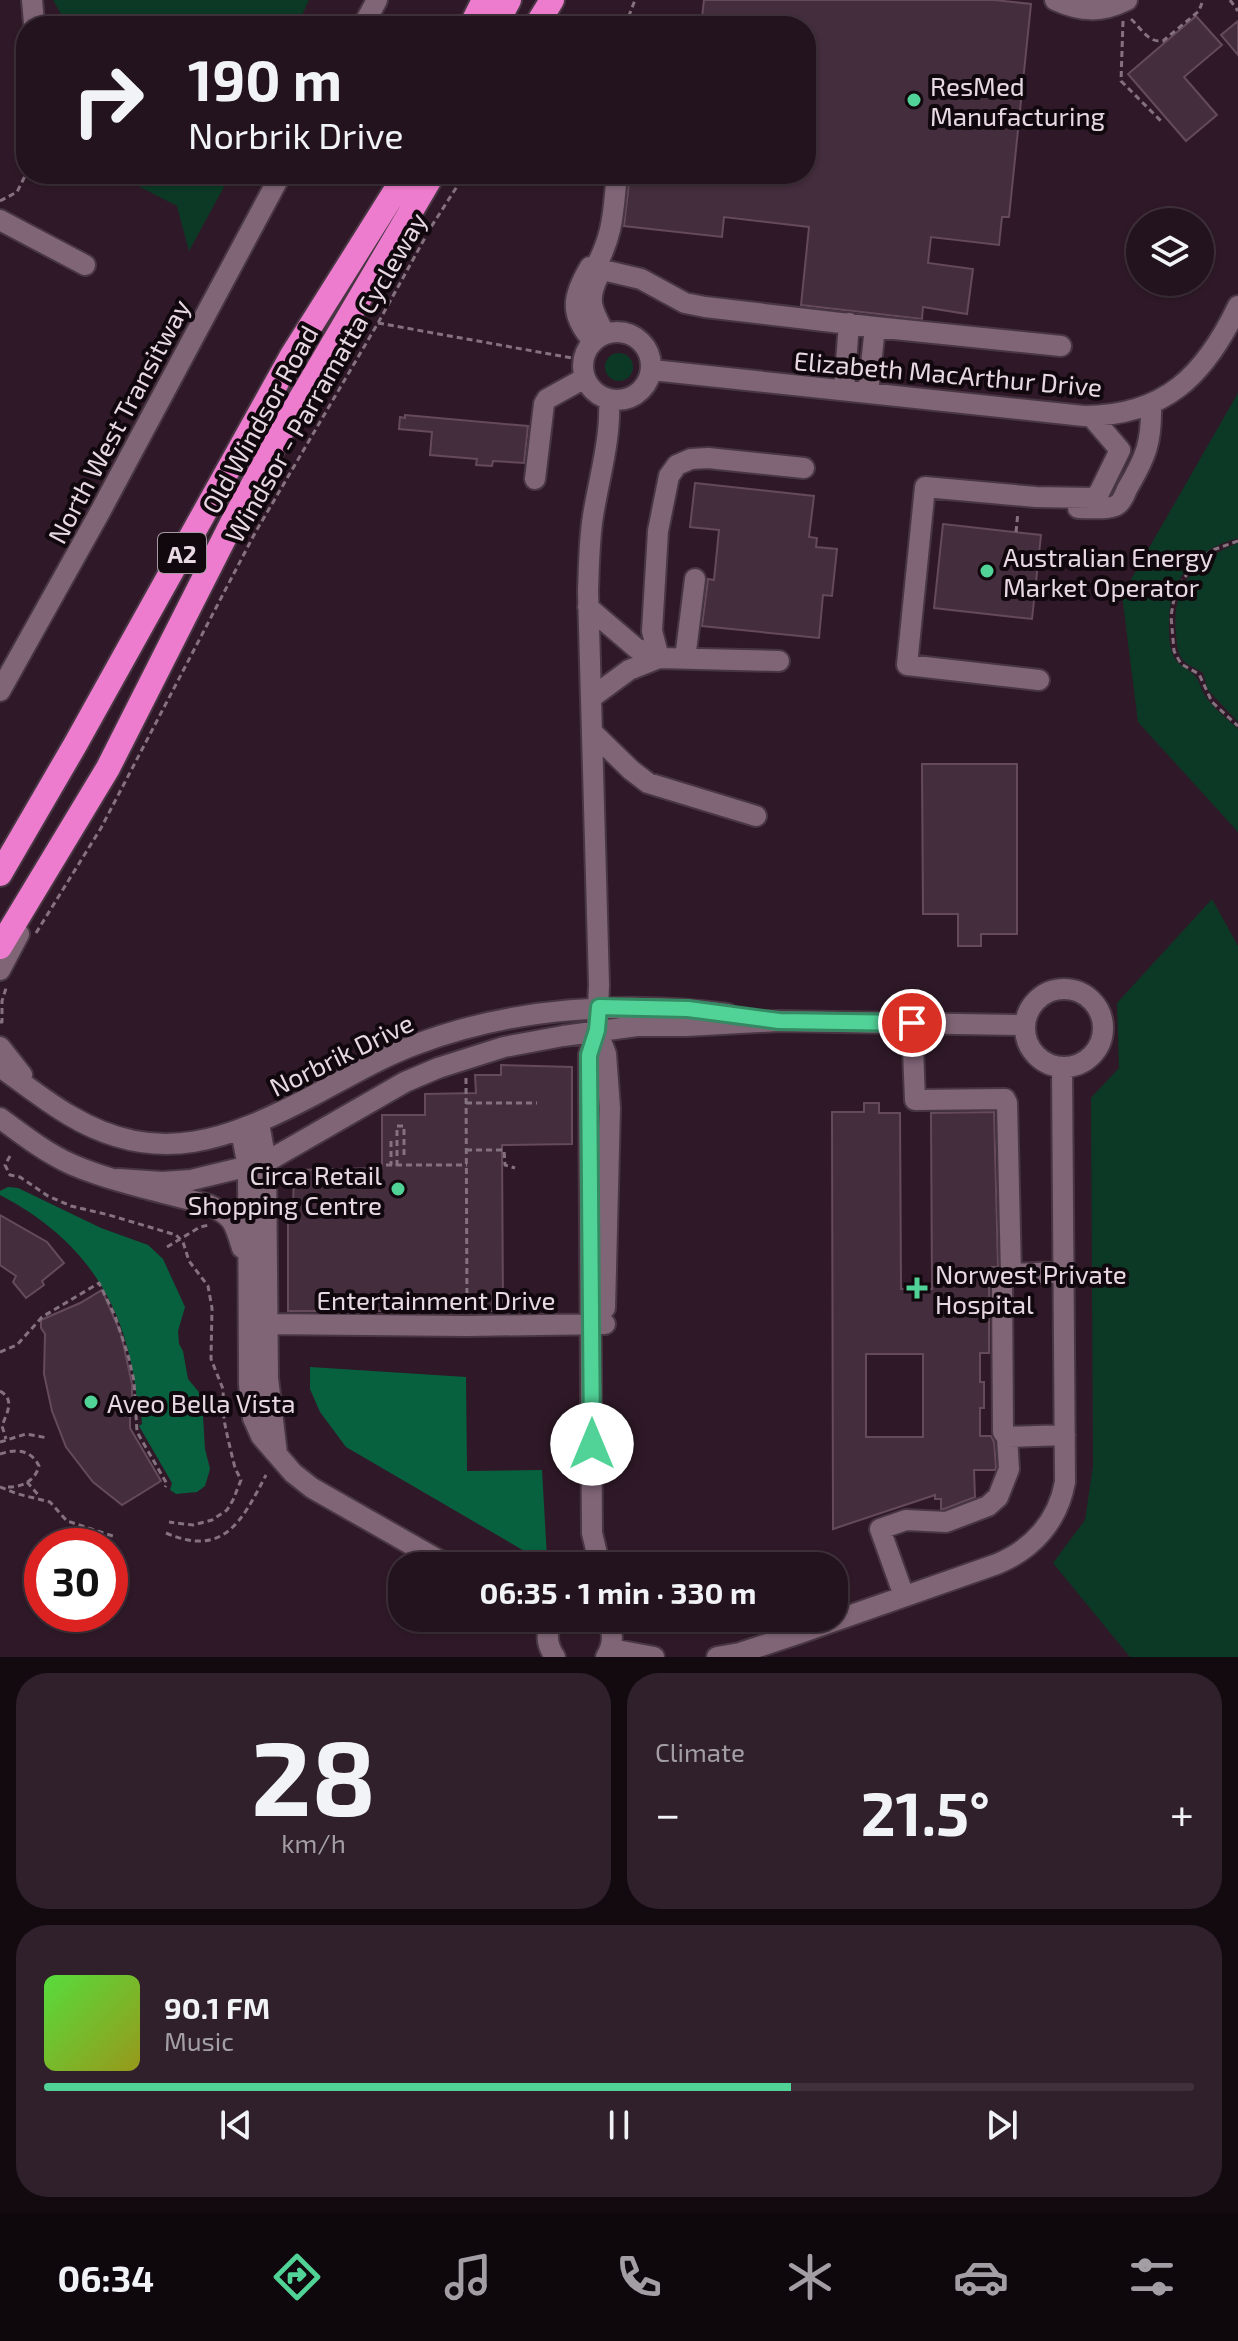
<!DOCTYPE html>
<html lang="en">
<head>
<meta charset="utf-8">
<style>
  :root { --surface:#23131e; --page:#2f202b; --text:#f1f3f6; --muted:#a39ea4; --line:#40323c; --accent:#51d398 }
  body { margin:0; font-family:"Exo 2",sans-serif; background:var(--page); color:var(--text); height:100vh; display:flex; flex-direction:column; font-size:30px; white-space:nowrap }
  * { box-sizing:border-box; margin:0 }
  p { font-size:26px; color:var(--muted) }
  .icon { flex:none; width:44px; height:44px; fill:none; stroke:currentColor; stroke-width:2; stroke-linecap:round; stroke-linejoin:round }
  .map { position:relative; height:1657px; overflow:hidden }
  .details { display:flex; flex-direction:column; gap:16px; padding:16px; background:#130a10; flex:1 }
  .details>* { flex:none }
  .top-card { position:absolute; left:16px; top:16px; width:800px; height:168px; border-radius:32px; box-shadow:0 2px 6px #0004,0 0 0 2px var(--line); background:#23131e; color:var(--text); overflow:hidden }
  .tools { position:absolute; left:1126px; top:208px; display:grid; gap:16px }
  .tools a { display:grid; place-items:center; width:88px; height:88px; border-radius:50%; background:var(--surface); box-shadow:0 2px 6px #0004,0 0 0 2px var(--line); font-size:40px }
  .speed { position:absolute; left:24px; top:1528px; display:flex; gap:16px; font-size:40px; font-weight:700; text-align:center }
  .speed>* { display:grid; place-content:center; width:104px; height:104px; border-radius:50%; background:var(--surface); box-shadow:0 2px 6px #0004,0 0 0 2px var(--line); line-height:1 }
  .speed .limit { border:12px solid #d22; background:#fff; color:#111 }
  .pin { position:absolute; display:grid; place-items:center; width:68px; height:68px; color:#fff; margin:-34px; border:4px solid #fff; border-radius:50%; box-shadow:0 2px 8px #0007 }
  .me { position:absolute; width:88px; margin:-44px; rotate:0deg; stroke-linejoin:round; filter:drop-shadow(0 0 6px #0008) }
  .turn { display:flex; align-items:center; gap:28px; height:168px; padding:0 40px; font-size:36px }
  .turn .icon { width:104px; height:104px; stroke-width:2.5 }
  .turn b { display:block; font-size:56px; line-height:68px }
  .big { font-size:60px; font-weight:700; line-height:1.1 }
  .details .widget { flex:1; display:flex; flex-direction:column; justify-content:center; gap:12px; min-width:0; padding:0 28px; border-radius:32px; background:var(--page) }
  .details .dial { align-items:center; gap:0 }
  .dial b { font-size:104px; line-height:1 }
  .song { display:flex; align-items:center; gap:24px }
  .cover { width:96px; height:96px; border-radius:12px; background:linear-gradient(135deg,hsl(110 70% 55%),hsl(60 70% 35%)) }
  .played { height:8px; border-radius:4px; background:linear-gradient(90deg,var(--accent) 65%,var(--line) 65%) }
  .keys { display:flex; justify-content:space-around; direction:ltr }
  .heat { display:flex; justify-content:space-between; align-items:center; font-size:44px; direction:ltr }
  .details .tiles { flex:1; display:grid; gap:16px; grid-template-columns:1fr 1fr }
  .widget:last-child { grid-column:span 2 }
  .trip { position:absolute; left:388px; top:1552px; width:460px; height:80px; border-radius:32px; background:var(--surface); box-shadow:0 2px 6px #0004,0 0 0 2px var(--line); font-weight:700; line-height:80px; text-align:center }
  .dock { display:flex; height:128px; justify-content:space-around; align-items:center; background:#0e080c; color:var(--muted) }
  .dock .icon { width:56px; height:56px }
  .dock .active { color:var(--accent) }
  .dock b { font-size:36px; color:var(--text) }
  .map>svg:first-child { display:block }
</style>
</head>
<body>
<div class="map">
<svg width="1238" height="1657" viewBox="0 0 1238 1657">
  <rect width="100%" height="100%" fill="#2f1928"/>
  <path fill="#0c3925" d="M53,0h256l-12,26h-238l2,-12z
    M115,174h116l-42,77 -12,-45z
    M605 367a14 14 0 1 1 28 0a14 14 0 1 1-28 0Z
    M1238,393v145c-44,12 -70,42 -69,88 0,11 0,21 5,31 5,10 16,12 22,20 3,4 5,11 8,17 8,13 22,24 34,35v103l-100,-110 -16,-127z
    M1238,543v179l-30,-32 -5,-17c-5,-4 -12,-6 -17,-10 -9,-7 -9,-18 -10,-29 -5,-48 19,-74 62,-91z
    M1212,899l26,47v711h-108l-77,-94 32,-43 8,-54 -2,-368 28,-30 -2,-65z"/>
  <path fill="#07613f" d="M8,1187l10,1 83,40 47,17 15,14 22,48 -7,24 1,13 4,7 5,28 10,12 4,10 3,48 5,20 -5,17 -8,6 -21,2 -6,-4 2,-7 -33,-57 3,-2 -1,-13h-3c-8,-100 -48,-169 -138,-216v-4z
    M310,1367l156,10 1,94 75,-1 5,88 -14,-2 -187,-109 -26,-35 -10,-23z"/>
  <path fill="#442d3d" stroke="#644a5b" stroke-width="2" fill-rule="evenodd" d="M704,0h290l37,4 -22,213h-7l-3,28 -68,-8 -3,26 45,6 -6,45 -44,-7 -1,12 -121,-14 8,-78 -85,-10 -2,20 -98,-11 6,-52h176v-148h-105z
    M1196,16l26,29 -38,32 33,38 -31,26 -58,-67z
    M1238,21v34l-17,-20z
    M405,415l123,11 -4,37 -31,-2 -1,5 -16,-1 1,-6 -47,-4 2,-23 -33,-3 1,-12 5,1z
    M695,483l119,13 -5,41 8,1 -1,9 21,2 -5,47 -9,-1 -4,43 -117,-12 6,-47 6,1 5,-50 -29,-3z
    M943,524l98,11 -9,84 -98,-11z
    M922,764h95v170h-36v12h-23v-32h-35z
    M501,1065l71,2v77l-70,1 1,166h-215v-102h5l1,-39 88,-2v-53h43v-21l51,-1 -1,-18h26z
    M864,1103h15v10h21l1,176h31l-1,-176 63,-1 4,155h-6l-3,14v72h-9v29h4v26h-4v28h11l3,6 2,25 -1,3h-21l1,27 -31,12h-3v-10h-6v-4l-102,34 -1,-417h32zM866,1354h57v83h-57z
    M0,1215l47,27 17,21 -22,18 2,4 -18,13 -13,-16 3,-6 -16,-11z
    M102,1290l19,44 11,50v28l-2,1v15l31,53 -39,24 -29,-23 -27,-35 -14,-36 -8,-37 1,-40 -4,-6v-8l39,-17z"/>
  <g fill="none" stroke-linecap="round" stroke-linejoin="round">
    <g stroke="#483743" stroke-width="24">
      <path id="minor" d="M32,0l2,23
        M1055,0c27,12 46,13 72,0
        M363,26l14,-26
        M0,220l85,45
        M595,268c19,-35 18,-56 22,-94
        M598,277c-12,25 -5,34 7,57
        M583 366a34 34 0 1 1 68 0a34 34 0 1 1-68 0Z
        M593,341c-24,-27 -21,-44 -3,-74l51,12 44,24 20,4 170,20 186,19
        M652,370l432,46c81,0 121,-41 154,-110
        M844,390l5,-67
        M868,393l7,-66
        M535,479l9,-75 3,-5 38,-21
        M1078,508c11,0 30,2 39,-3 5,-3 8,-11 10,-16 19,-32 25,-47 24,-85
        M588,607l48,41 23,10
        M659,658l-7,-27 6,-100 11,-55 8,-11 14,-6 17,-1 96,10
        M685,659l10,-80
        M1039,680l-132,-15 18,-178 111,10 57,1 6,-5 21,-43 -29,-34
        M0,691l100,-179 181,-338
        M591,698l38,-28 30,-12 120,3
        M592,732l39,38 17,13 108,33
        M0,970l19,-36
        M1025 1028a39 39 0 1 1 78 0a39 39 0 1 1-78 0Z
        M912,1023l3,77 90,-1 2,4 4,171
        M597,1030l9,24 4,54 -5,200
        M0,1047l22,28
        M0,1067c23,16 45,34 69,48 90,54 161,24 245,-20 34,-18 67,-38 103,-51 98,-37 207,-43 310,-30
        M0,1118c23,17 46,35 73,47 40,17 93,28 136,40 25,12 25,17 33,43
        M259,1123l7,39 2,216 9,76
        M241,1131l7,36 1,217 4,34 8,18 32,37 19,15 137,78
        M118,1179l44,3 29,-2 75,-18 139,-80 33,-14 66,-21 59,-11 74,-10h49l93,-5 245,4
        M1063,1272l-52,2 -9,7 1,151 4,5 58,-2
        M266,1324l200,2 139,-2
        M597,1554l-5,-21 -3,-470v-8l8,-25 2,-45 -11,-394c1,-25 1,-50 5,-75 6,-38 18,-77 16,-116
        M904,1596l-24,-67 26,-9 40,2 42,-16 10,-9 11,-28 -2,-32
        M554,1618c-9,13 -8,26 1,39
        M605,1618c9,12 9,26 1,39
        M611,1649l43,8
        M717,1657l23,-4 60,-20 197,-69c36,-15 61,-43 68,-82l-3,-414"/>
    </g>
    <g stroke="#483743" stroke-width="28">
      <path id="highway" d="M471,26l13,-26
        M495,26l14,-26
        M536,26l16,-26
        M0,874l75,-129 216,-388 115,-183
        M0,947l108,-179 124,-245 57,-105 144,-244"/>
    </g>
    <path stroke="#85727f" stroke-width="3" stroke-dasharray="6 4" stroke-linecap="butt" d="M1230,0l8,11
      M1131,19c10,9 17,24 32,22l36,-30 4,-11
      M1123,21l-2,60 41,41
      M625,26l10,-26
      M0,201l17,-9 9,-18
      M378,323l205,37
      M1016,532l2,-20
      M1238,541l-28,10 -16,14 -12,16 -8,18 -3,17 3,35 7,13 18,10 13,28 26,24
      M36,933l65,-105 154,-295 123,-210 53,-96 34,-53
      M0,1022h2v-21l5,-16
      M466,1078l1,232
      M466,1103h71
      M397,1126h7v32
      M391,1141v24
      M466,1150h38l1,15 10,3
      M10,1156l-5,9 5,10 10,2 28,19 23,10 38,9 67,20 7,7 6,19 19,25 4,22 -1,51 12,30 1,31 4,19 7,29 6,12 -8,20 -6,10 -15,10 -19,5 -24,-3
      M386,1165h81
      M397,1166v-40
      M167,1247l33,-20 9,-2
      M0,1352l17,-7 25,-28 57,-34 16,33 13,39 6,26 3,51 30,52 -2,3
      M0,1391c16,9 6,23 2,35l4,13
      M0,1442l26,-8 22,4
      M0,1454c15,-5 31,-5 39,12 -4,16 -19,22 -35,21
      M27,1482l13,15
      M0,1487l18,7 32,8 17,19 49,16
      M166,1533c58,25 76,-12 100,-58"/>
    <use href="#minor" stroke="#806577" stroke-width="20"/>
    <use href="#highway" stroke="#ee7cce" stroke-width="24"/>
  </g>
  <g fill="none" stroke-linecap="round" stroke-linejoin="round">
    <g stroke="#358963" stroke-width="20">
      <path id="route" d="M592,1444l-3,-381v-8l8,-25 2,-23 89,2 91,12 133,2"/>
    </g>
    <use href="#route" stroke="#51d398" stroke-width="14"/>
  </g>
  <g fill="#51d398" stroke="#11080e" stroke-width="3">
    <circle cx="914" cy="100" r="8"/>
    <circle cx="987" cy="571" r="8"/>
    <circle cx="398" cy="1189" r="8"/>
    <path d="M913 1276h8v8h8v8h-8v8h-8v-8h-8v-8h8z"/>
    <circle cx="91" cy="1402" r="8"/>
  </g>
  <g text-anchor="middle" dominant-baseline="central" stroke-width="8" stroke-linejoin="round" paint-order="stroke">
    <rect fill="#11080e" stroke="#a79aa2" stroke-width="2" x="158" y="533" width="48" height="40" rx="6"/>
    <g font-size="24" font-weight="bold" fill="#e7d8e2">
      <text x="182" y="553">A2</text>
    </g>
    <g font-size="26" fill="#e7d8e2" stroke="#11080e" text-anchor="start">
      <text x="930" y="85">ResMed<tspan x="930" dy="30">Manufacturing</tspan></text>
      <text x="1003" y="556">Australian Energy<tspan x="1003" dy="30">Market Operator</tspan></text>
      <text x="382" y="1174" text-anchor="end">Circa Retail<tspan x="382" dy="30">Shopping Centre</tspan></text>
      <text x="935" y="1273">Norwest Private<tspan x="935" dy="30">Hospital</tspan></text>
      <text x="107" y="1402">Aveo Bella Vista</text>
    </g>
    <g font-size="26" fill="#e7d8e2" stroke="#11080e">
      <text transform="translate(948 373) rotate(5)">Elizabeth MacArthur Drive</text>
      <text transform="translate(325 377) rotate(-60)">Windsor - Parramatta Cycleway</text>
      <text transform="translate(259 419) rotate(-61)">Old Windsor Road</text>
      <text transform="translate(118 421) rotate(-62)">North West Transitway</text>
      <text transform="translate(341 1054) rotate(-26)">Norbrik Drive</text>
      <text x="436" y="1299">Entertainment Drive</text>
    </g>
  </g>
</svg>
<div class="tools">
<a><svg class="icon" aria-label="layers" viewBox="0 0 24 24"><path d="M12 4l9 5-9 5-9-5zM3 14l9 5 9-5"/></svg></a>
</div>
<div class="speed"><div class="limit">30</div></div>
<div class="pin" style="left:912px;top:1023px;background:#d93025"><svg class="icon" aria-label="arrive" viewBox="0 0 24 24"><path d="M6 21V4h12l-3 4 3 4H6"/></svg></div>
<svg class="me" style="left:592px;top:1444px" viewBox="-20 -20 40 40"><circle r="19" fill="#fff"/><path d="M0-13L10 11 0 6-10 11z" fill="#51d398"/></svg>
<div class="trip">06:35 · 1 min · 330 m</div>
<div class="top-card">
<div class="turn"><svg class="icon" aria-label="right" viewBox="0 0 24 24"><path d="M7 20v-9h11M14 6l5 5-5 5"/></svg><div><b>190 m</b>Norbrik Drive</div></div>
</div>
</div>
<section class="details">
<div class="tiles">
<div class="widget dial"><b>28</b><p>km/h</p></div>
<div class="widget"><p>Climate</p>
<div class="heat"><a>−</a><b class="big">21.5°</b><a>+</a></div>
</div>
<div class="widget">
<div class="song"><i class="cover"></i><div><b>90.1 FM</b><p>Music</p></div></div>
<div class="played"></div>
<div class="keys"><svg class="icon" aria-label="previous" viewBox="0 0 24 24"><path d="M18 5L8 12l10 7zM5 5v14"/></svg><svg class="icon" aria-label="pause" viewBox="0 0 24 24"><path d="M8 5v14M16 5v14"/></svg><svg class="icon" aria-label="next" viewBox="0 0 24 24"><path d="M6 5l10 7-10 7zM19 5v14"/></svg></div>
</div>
</div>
</section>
<nav class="dock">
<b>06:34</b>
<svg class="icon active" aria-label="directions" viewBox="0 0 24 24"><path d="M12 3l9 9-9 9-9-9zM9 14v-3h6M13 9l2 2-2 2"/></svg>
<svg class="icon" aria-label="music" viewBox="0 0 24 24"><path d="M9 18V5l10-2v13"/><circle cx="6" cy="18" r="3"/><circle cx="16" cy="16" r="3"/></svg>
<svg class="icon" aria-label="phone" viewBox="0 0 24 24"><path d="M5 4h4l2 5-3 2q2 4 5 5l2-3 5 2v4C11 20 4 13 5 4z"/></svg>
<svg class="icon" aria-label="climate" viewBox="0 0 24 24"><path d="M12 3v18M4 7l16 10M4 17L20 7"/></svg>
<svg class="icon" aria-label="car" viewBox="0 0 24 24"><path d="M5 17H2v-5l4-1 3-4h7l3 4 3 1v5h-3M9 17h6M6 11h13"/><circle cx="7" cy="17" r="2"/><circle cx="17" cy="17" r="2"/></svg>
<svg class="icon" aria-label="filters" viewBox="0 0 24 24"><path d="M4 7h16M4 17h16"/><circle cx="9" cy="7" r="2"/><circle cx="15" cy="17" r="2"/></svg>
</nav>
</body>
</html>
